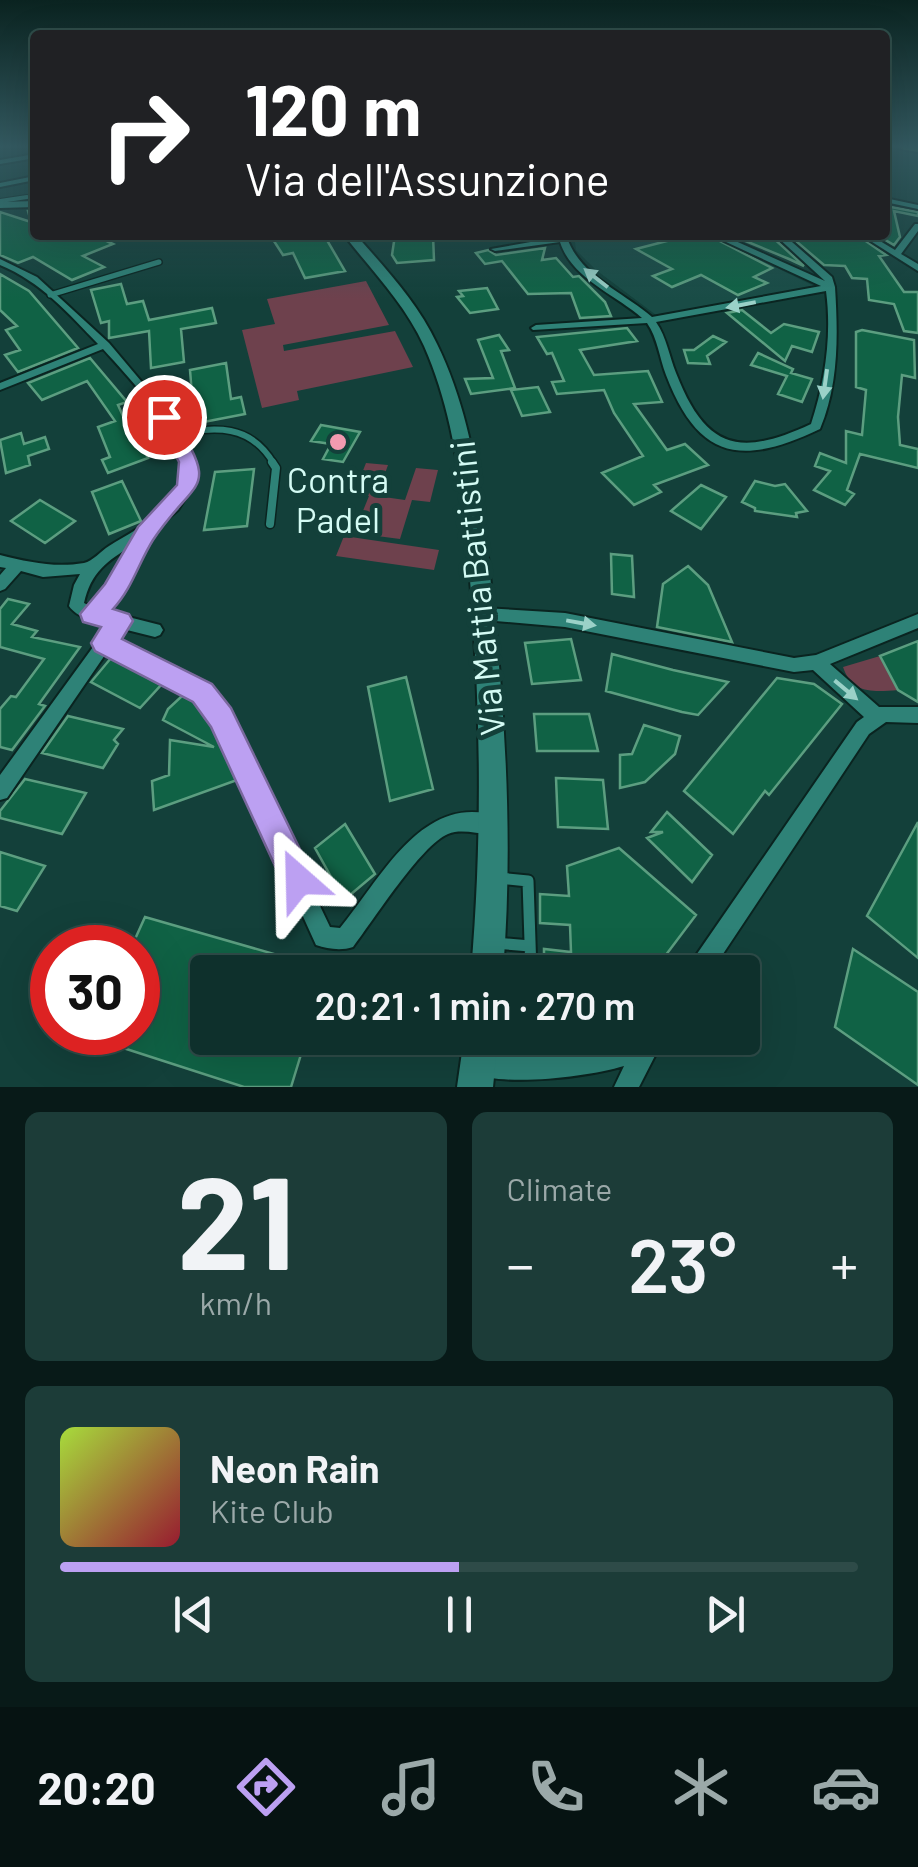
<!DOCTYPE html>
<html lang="en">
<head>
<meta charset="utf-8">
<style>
  :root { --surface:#0e302c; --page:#1c3c38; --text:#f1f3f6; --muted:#9ba9a9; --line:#2e4b48; --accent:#bca0f2 }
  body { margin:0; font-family:Barlow,sans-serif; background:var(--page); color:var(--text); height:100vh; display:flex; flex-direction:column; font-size:38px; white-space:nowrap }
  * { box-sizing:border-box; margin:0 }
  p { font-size:32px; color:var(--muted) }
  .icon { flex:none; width:55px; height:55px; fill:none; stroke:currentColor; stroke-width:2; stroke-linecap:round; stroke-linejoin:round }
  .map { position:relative; height:1087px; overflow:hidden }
  .side { display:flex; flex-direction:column; gap:25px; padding:25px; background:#081a18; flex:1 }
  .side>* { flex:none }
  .top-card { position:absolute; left:30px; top:30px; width:860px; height:210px; border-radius:10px; box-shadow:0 10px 40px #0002,0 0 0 2px var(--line); background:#202124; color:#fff; overflow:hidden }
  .speed { position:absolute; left:30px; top:925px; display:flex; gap:20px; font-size:50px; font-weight:700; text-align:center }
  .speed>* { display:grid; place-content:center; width:130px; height:130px; border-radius:50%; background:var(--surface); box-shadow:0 10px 40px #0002,0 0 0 2px var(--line); line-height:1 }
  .speed .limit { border:15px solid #d22; background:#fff; color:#111 }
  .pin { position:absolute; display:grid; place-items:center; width:85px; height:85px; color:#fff; margin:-42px; border:5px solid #fff; border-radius:50%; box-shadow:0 2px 10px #0007 }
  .me { position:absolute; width:110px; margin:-55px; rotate:335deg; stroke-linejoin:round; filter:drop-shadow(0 0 8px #0008) }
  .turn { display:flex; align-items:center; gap:35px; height:210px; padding:0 50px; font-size:45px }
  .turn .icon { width:130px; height:130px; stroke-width:2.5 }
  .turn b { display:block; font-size:70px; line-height:85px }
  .big { font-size:75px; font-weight:600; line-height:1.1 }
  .side .card { flex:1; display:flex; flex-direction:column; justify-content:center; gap:15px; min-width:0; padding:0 35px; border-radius:15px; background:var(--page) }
  .side .dial { align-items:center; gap:0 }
  .dial b { font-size:130px; line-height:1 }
  .song { display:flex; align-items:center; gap:30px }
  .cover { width:120px; height:120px; border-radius:15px; background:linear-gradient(135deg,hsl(80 70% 55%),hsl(350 70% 35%)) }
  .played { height:10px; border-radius:5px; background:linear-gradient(90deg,var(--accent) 50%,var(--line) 50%) }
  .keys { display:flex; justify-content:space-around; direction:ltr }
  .heat { display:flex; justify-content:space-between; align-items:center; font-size:55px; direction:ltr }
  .side .tiles { flex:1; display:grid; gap:25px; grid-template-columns:1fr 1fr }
  .card:last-child { grid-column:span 2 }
  .trip { position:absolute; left:190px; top:955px; width:570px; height:100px; border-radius:10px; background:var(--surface); box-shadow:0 10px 40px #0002,0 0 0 2px var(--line); font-weight:600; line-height:100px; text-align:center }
  .dock { display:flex; height:160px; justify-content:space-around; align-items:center; background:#061312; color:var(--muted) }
  .dock .icon { width:70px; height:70px }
  .dock .on { color:var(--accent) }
  .dock b { font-size:45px; color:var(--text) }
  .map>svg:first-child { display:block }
</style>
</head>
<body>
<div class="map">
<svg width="918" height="1087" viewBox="0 0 918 1087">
  <rect width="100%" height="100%" fill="#13403a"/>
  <path fill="#194c46" d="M574,235h74l11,5 14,-5h36l105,51 -158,29 -60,-45 -20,-20z"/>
  <path fill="#6e414d" d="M366,281l23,44 -106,20 1,6 111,-20 18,36 -116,24 2,9 -37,8 -20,-78 33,-6 -8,-25z
    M366,463l22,2 -11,31 28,4 11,-32 22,2 -8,32 -18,-2 -12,39 -46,-6 15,-37 -15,-3z
    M344,536l95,14 -5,20 -98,-14z
    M880,656l18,34c-25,2 -46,4 -55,-23z"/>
  <path fill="#106245" stroke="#5c9e80" stroke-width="2.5" d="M885,206l33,6v4l-24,-5 6,26 -6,8 -17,-10h8z
    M28,211h7v24h59l19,9 -30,12 21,11 -32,13 -39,-23 -15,6 -18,-8v-43l31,10z
    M270,235h54l21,36 -40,7 -12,-25 -10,2z
    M395,235h38l1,25 -37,3 -5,-8z
    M690,235h18l64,33 -18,9 13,6 -29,12 -37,-20 -29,12 -19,-11 19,-7 -36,-20z
    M731,235h39l34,31 -15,-7z
    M857,235l29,20 -7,1 25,36h14v41l-14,-2 -10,-27 -25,-4 -2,-21 -15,-1 -7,-12 -21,-1 -34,-29z
    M545,248l-3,12 14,-2 17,19 6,-1 26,26 6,14 -31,2 -9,-25 -43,1 -26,-33 -17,3 -9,-11 12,-3 8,5z
    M0,274l29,17 49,57 -60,24 -13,-17 15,-5 -14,-20 11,-4 -17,-16z
    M121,284l6,20 16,-3 6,19 63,-12 4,15 -35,6 3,33 -33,6 -2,-37 -40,7v-17l-8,2 -10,-33z
    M487,288l11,21 -28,4 -13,-16 6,-1 -4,-5z
    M742,310l29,23 13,-9 35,8 -7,20 -20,-6 -7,15 -58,-48z
    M627,328l10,13 -57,9 14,25 54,-4 14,31 -28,2 33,46 18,-6 23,21 -54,20 7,7 -27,13 -32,-32 41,-17 -29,-43 -10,-23 -47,4 -5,-12 12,-1 -12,-28 -5,1 -10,-17z
    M862,330l52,10 1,38 -13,-3 -4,42 2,28 18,4v19l-58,-14 -13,36 7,4 -9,11 -31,-15 16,-19 -15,-5 5,-13 26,10v-32l16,4 4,-45 -10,-3v-55z
    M499,335l10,15 -8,1 14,37 -44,6 -6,-15 28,-1 -15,-38z
    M713,336l13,6 -19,14 3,8 -22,-1 -4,-13h10z
    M758,353l35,16 -2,4 21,6 -10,23 -24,-8 9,-18 -36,-11z
    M90,358l37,44 -9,3 19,42 4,-2 7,13 -40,15 -6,-13 8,-3 -12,-30 17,-6 -28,-40 -45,19 -14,-17z
    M226,363l5,36 10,-2 4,17 -57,11 -2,-17 7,-1 -3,-37z
    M538,387l12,25 -28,4 -11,-26z
    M321,425l39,7 -17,30 -20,-3 8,-15 -20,-3z
    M21,433l3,11 21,-7 4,12 -21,7 2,9 -24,8 -6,-33z
    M254,469l-7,57 -43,4 11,-58z
    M122,481l19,40 -32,13 -17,-42z
    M755,481l20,5 10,-2 22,27 -11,2 1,4 -42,-6v-3l-13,-6z
    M701,485l25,12 -25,32 -30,-18z
    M40,500l35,21 -30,22 -34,-22z
    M611,554l21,2 2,41 -22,-3z
    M688,566l20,19 24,57 -75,-15 6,-43z
    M8,599l21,5 -17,20 25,7 -5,6 48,10 -41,57 6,2 -33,44 -12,-3v-38l11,-13 5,1 28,-38 -44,-12v-38z
    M571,639l10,41 -49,4 -7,-41z
    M918,641v61l-20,-12 -18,-34z
    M612,654l61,16 55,12 -30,33 -16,-3 -76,-21z
    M111,658l50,27 -21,23 -49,-26z
    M406,677l27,112 -43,12 -22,-114z
    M777,678l37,6 28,20 -73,91 -4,-4 -32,43 -49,-43z
    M182,696l12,6 18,23 25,55 -83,30 -2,-29 17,-6 1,-35 44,7 -51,-27 5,-11z
    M534,714h55l9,37h-61z
    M68,716l55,13 -9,11 4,4 -15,24 -61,-15z
    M644,725l36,11 -5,18 -30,28 -25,6v-33l12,-1z
    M556,778l47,2 5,49 -50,-2z
    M25,779l61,14 -24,41 -62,-16v-7z
    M667,812l45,43 -20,27 -45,-44 16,-6h-12z
    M918,822v136l-51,-42z
    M345,824l30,50 -31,26 -29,-52z
    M619,848l77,67 -43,57h-109v-23l27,3 -1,-27 -30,-2v-29l29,2 -2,-30z
    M0,852l45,14 -28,45 -17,-5z
    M145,917l181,52v3h-118v66h98l-15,49h-47l-161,-52 55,-3v-84h-7z
    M853,949l65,43v93l-83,-58z"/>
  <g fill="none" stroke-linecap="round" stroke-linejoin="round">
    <g stroke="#0a2420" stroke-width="6">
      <path id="lane-far4" d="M0,201l27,-4"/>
    </g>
    <g stroke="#0a2420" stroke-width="8">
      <path id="lane-far3" d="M50,295l109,-33"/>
    </g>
    <g stroke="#0a2420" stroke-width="9">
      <path id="lane-far2" d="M174,434c42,-7 76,-11 100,30"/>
    </g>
    <g stroke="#0a2420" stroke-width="11">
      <path id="lane-far1" d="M270,524l6,-56 -4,-6"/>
    </g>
    <g stroke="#0a2420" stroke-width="15">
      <path id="lane" d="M499,878l29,3 3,91
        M495,943l35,3
        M532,1038l1,27"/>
    </g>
    <g stroke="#0a2420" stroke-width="4">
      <path id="street" d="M35,154v4l-35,6v-4z
        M35,176v4l-35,7v-4z
        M885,198l33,7v4l-33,-7z
        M915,224h3v7l-17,23 17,10v7l-57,-36h9l25,15z
        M558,235h8c13,41 56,56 86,82l169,-31 -110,-51h11l103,46 -50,-46h9l48,42 3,10c3,47 4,97 -15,142 -78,37 -121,32 -154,-54 -7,-18 -8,-36 -19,-52l-114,7 -2,-2 5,-3 106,-7c-27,-24 -70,-39 -82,-76l-65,9 -4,-2 68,-12zM826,291c6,45 -1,90 -15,133 -71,33 -105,26 -135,-51 -7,-17 -9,-35 -20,-51z
        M0,259l37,18 72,66 53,63 22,34 10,27 -4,24 -12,19 -26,22 -33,63 -14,16 55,14 3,5 -3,5 -5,2 -32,-8 -8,12 93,46 19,24 103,216 10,1c41,-49 84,-140 162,-110l3,7 -3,7c-17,6 -37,-5 -54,2 -27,11 -75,87 -95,113 -12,4 -25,2 -37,-2l-101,-222 -19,-24 -89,-47 -100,146 -7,2v-25l109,-150c-14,-4 -32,-7 -40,-19l5,-21 6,-11 -37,3 -22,-6 -16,18 -5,2v-16l6,-7 -6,-1v-12c28,7 55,13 84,8 9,-2 17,-12 25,-17 28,-18 81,-41 72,-82 -9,-42 -50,-84 -78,-115l-103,41v-7l98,-39c-29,-30 -58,-63 -98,-79zM133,545l-24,42 -19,19 -6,-3c7,-31 23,-42 49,-58z
        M484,608l81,5 229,45 22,-3 102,-41v14l-88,36 49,43h39v16l-32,-1 -17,12 -158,238h-24l3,-8 167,-242 7,-5 -51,-47 -19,2 -229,-45 -81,-7 -5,-1 -3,-5 3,-5z
        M638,1038h20l3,6 -22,43h-25l10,-21c-37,11 -118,21 -154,7l-4,-8 4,-8c18,-8 51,-1 72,-1 33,-1 65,-6 96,-18z"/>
    </g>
    <g stroke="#0a2420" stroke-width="4">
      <path id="secondary" d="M35,201v6l-35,1v-6z
        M344,235h12c30,34 62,68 81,109 38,78 46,166 55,250 14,126 21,253 11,378h-32c11,-127 10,-253 0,-380 -7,-83 -13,-169 -47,-246 -19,-42 -52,-75 -80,-111z
        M464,1038h34l-5,49h-36z"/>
    </g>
    <g stroke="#0a2420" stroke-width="4">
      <path id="primary" d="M900,147h18v5l-17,-3z"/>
    </g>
    <use href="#lane-far4" stroke="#2e8277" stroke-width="4"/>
    <use href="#lane-far3" stroke="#2e8277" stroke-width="5"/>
    <use href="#lane-far2" stroke="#2e8277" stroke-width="6"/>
    <use href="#lane-far1" stroke="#2e8277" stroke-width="8"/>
    <use href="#lane" stroke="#2e8277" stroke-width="11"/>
    <use href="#street" fill="#2e8277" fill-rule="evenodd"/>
    <use href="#secondary" fill="#2e8277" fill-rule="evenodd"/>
    <use href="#primary" fill="#689c53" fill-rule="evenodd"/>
  </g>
  <defs><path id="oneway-solid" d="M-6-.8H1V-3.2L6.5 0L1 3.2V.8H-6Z" transform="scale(2.5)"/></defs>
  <g fill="#9ad1c8">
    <use href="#oneway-solid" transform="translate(596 278) rotate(-142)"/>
    <use href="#oneway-solid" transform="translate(741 305) rotate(169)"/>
    <use href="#oneway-solid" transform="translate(825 384) rotate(98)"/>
    <use href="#oneway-solid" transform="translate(581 623) rotate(10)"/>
    <use href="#oneway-solid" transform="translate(846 690) rotate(40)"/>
  </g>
  <linearGradient id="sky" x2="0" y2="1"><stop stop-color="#0a2320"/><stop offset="0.49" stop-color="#335960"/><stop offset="1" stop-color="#335960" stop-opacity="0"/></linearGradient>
  <rect width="918" height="299" fill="url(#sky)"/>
  <path fill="#bca0f2" stroke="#7a689d" stroke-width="2.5" d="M164,411l6,2c52,82 27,61 -17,127 -14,22 -21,49 -40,69l16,5 4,7 -11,18 90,45 19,24 84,172 -4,12 -12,5 -12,-5 -76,-165 -18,-25 -98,-51 -4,-8 10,-16 -18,-5 -3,-8 25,-30 33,-57 39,-42 2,-23 -25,-45z"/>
  <circle fill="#f29ab0" stroke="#13403a" stroke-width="4" cx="338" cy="442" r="10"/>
  <g text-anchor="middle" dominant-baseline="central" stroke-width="10" stroke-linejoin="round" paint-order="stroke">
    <g font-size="35" fill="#d4fbf4" stroke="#13403a">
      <text x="338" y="479">Contra<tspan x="338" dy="40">Padel</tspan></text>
    </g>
    <g font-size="35" fill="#d4fbf4" stroke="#13403a">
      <text transform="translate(476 588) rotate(-96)">Via Mattia Battistini</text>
    </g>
  </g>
</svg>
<div class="speed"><div class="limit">30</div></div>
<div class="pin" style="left:164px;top:417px;background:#d93025"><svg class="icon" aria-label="arrive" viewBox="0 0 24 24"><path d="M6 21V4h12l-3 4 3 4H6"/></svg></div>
<svg class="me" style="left:299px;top:880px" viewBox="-20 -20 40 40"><path d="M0-17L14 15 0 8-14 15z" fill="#bca0f2" stroke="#fff" stroke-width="4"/></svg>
<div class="trip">20:21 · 1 min · 270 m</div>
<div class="top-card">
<div class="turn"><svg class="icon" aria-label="right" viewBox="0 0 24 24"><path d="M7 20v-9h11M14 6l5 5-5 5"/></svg><div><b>120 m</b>Via dell'Assunzione</div></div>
</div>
</div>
<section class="side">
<div class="tiles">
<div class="card dial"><b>21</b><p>km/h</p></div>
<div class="card"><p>Climate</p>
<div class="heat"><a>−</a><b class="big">23°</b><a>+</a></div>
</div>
<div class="card">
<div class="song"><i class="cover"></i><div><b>Neon Rain</b><p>Kite Club</p></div></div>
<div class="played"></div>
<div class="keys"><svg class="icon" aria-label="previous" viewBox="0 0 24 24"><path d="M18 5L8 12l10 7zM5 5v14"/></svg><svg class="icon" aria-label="pause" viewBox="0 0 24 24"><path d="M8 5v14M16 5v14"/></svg><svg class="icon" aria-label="next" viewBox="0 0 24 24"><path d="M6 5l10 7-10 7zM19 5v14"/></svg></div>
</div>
</div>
</section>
<nav class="dock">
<b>20:20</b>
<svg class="icon on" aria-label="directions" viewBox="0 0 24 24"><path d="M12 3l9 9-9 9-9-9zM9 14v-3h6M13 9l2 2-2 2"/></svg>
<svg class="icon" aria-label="music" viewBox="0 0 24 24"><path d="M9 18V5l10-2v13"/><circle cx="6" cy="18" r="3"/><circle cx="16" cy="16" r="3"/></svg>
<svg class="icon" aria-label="phone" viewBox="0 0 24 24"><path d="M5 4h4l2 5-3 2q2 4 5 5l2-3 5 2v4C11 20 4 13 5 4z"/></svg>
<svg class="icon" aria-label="climate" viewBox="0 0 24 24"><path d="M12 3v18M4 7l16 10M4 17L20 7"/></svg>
<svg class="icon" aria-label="car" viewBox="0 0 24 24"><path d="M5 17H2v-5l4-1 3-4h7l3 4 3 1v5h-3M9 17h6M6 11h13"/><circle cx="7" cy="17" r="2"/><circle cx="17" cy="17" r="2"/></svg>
</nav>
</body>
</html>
